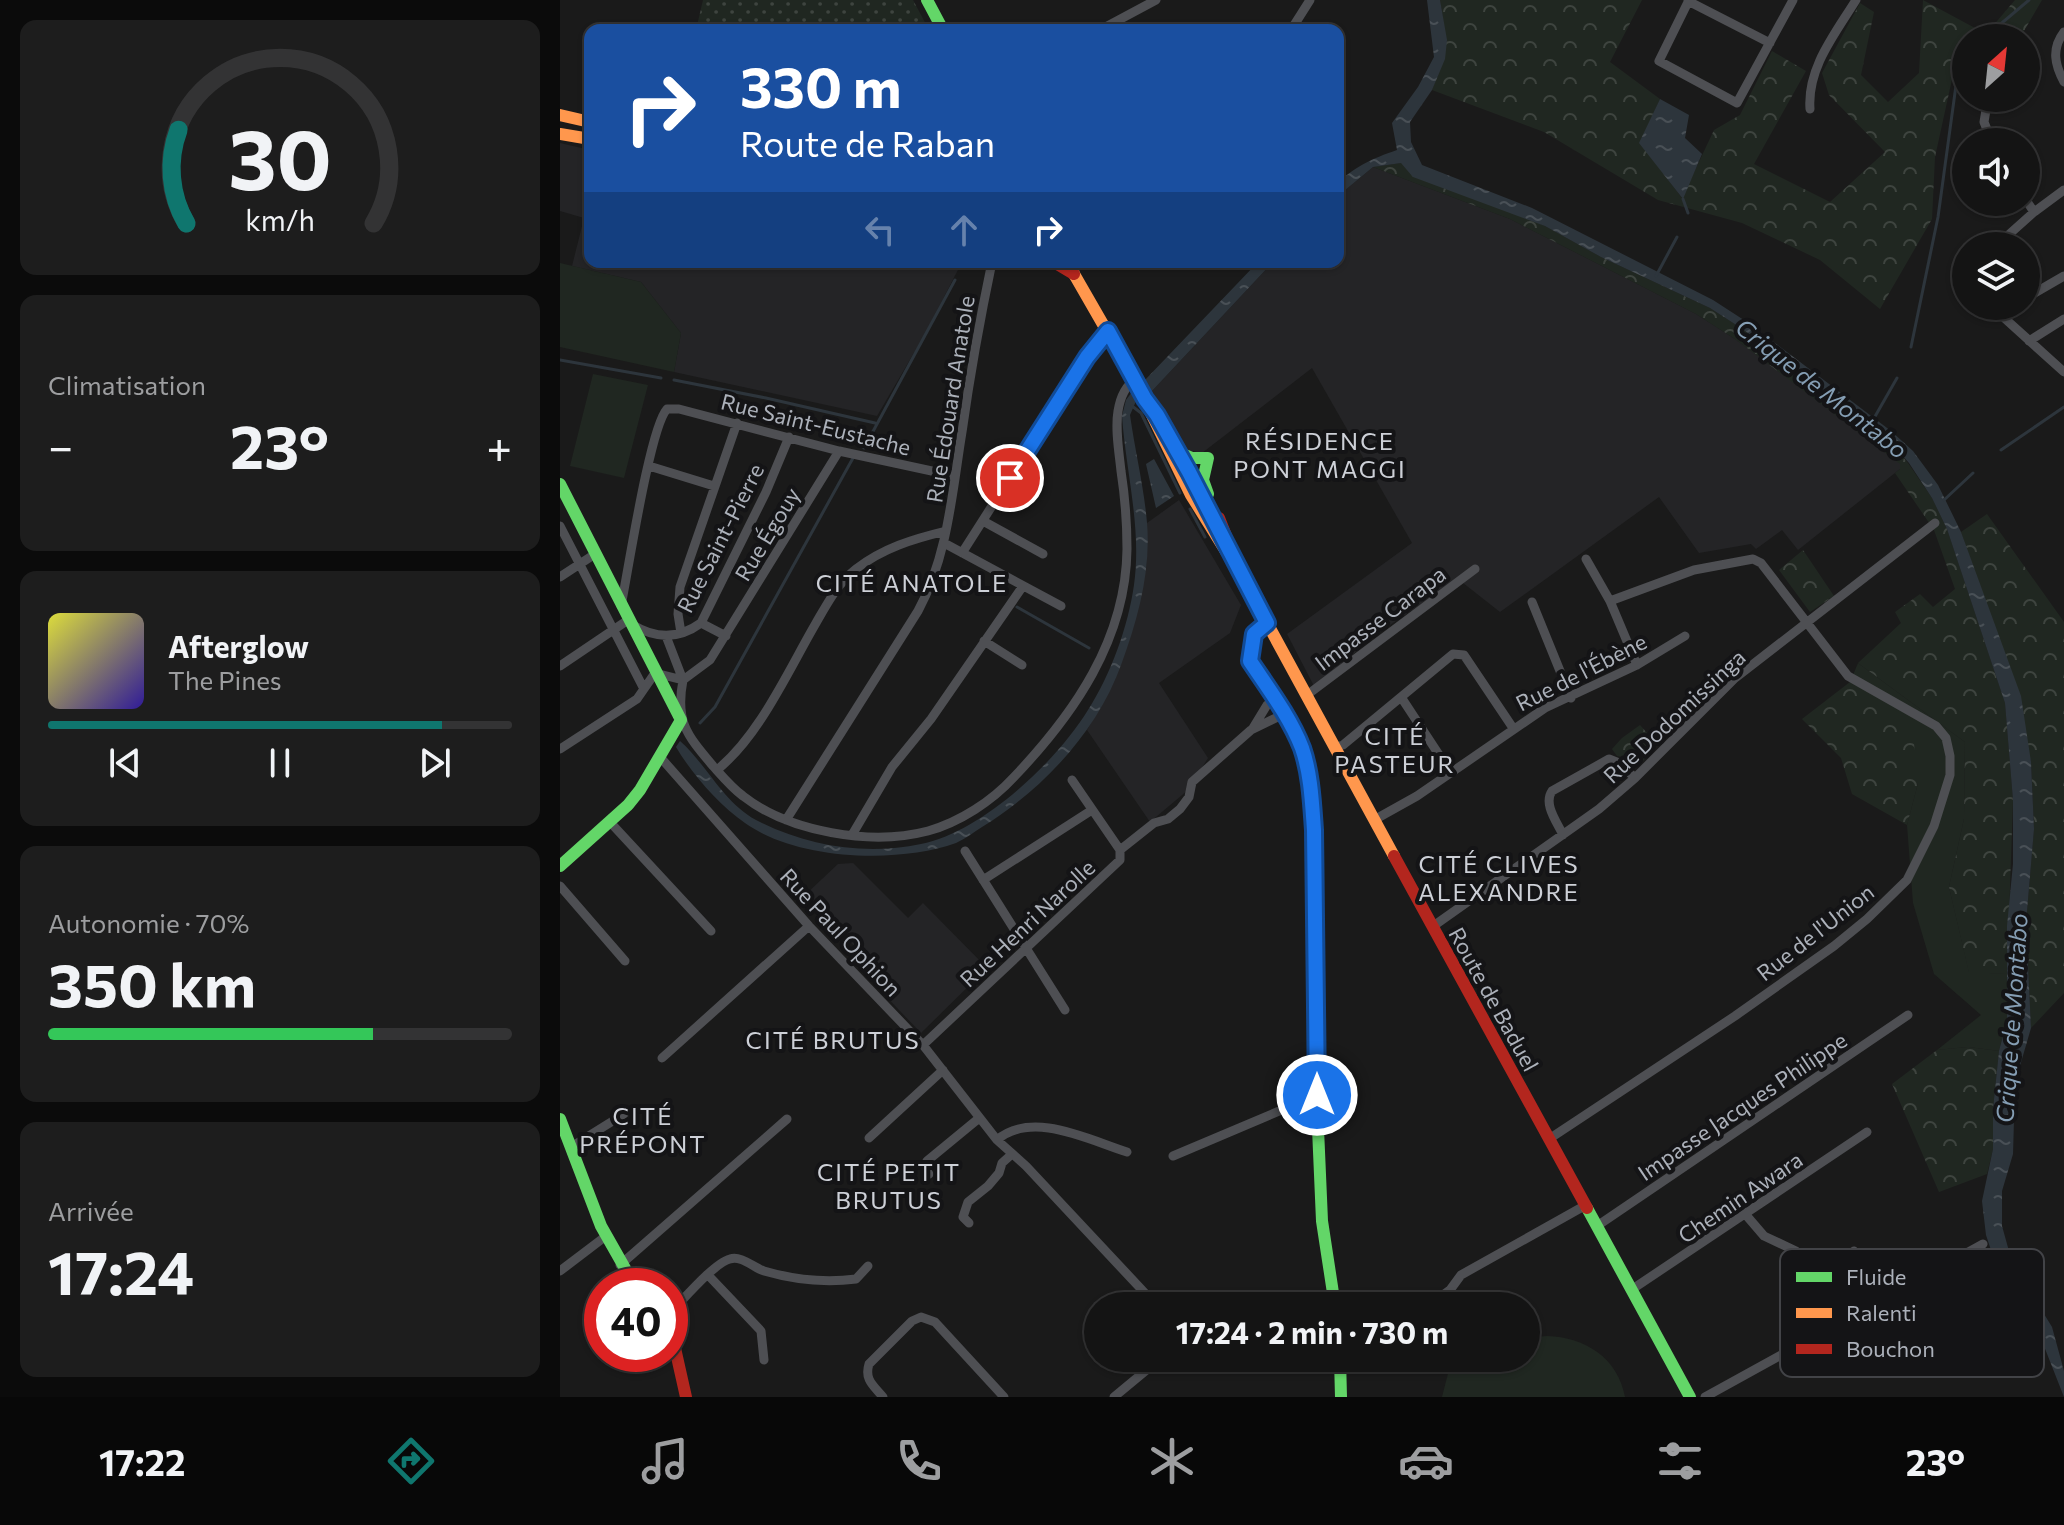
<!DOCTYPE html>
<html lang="fr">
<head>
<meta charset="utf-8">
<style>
  :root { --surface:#141414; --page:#1d1d1d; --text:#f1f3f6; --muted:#9d9ea0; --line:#333334; --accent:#0f766e }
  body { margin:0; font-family:Commissioner,sans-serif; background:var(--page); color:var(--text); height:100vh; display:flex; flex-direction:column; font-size:30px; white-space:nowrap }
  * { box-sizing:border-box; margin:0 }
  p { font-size:26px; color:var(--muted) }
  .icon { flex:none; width:44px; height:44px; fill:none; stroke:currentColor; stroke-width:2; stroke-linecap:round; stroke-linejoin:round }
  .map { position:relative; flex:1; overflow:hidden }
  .sheet { display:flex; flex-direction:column; gap:20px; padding:20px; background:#0b0b0b; width:560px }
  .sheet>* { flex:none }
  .guide { position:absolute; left:24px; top:24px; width:760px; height:244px; border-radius:16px; box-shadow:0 2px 6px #0004,0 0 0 2px var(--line); background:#1a4fa0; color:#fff; overflow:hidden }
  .needle { width:52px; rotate:27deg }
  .fabs { position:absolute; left:1392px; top:24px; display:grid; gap:16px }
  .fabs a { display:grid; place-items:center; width:88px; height:88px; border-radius:50%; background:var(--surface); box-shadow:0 2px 6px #0004,0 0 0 2px var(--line); font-size:40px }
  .speed { position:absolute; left:24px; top:1268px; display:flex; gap:16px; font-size:40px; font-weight:700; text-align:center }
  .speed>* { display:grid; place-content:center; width:104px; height:104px; border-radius:50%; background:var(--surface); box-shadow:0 2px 6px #0004,0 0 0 2px var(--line); line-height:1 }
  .speed .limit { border:12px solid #d22; background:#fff; color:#111 }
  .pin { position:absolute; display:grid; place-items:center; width:68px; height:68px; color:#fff; margin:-34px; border:4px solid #fff; border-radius:50%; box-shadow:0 2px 8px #0007 }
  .me { position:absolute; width:88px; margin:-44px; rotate:0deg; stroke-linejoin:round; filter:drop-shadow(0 0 6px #0008) }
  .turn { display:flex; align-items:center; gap:28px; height:168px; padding:0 24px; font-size:36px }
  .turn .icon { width:104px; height:104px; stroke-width:2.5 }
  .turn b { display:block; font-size:56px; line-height:68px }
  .lanes { display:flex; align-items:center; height:76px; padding:0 24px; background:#0003; justify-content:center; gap:40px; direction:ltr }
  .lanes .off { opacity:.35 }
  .big { font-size:60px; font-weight:700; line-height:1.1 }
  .sheet .widget { flex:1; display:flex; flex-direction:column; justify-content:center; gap:12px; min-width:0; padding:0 28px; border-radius:16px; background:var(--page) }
  .sheet .dial { align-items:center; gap:0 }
  .dial svg { height:208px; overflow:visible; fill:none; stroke:var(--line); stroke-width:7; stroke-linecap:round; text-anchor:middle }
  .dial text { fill:var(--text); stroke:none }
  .song { display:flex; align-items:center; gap:24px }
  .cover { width:96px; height:96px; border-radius:12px; background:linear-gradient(135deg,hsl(60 70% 55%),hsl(250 70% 35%)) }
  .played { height:8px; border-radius:4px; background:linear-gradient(90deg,var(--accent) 85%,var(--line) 85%) }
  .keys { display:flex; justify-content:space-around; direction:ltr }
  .heat { display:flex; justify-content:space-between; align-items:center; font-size:44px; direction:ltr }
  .charge { height:12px; border-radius:6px; background:linear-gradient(90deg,#34c759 70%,var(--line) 0) }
  .trip { position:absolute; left:524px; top:1292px; width:456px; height:80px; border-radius:40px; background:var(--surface); box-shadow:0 2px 6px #0004,0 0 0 2px var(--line); font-weight:700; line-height:80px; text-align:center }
  .menu { display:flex; height:128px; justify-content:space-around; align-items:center; background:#080808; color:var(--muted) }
  .menu .icon { width:56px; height:56px }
  .menu .active { color:var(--accent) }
  .menu b { font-size:36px; color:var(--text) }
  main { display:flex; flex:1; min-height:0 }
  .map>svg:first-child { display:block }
</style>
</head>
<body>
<main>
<section class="sheet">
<div class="widget dial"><svg viewBox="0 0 100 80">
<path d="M14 69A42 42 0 1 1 86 69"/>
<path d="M14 69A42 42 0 0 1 11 33" stroke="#0f766e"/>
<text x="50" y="56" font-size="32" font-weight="700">30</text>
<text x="50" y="72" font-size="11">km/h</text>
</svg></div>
<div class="widget"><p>Climatisation</p>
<div class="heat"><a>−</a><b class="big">23°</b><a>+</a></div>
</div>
<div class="widget">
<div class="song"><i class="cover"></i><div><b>Afterglow</b><p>The Pines</p></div></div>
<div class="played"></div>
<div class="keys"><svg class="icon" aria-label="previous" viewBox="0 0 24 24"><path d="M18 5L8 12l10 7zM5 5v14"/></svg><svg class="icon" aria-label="pause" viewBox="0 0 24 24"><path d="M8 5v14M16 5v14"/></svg><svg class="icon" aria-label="next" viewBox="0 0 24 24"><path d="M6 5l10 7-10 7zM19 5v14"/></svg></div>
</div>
<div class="widget"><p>Autonomie · 70%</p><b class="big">350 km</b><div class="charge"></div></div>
<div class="widget"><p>Arrivée</p><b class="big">17:24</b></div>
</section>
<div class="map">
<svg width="1504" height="1397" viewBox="0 0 1504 1397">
  <defs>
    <pattern id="forest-crowns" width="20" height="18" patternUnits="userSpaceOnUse" patternTransform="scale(2)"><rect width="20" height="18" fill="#202721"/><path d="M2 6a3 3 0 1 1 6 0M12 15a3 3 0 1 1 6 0" fill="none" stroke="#3e443f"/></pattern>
    <pattern id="park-dots" width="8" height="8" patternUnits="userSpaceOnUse" patternTransform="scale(2)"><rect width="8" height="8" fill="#202721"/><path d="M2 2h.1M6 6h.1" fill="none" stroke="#3e443f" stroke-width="1.8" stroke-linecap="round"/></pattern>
    <pattern id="water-ripples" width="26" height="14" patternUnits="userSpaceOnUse" patternTransform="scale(2)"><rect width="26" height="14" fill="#2d353c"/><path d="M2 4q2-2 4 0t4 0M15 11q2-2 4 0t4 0" fill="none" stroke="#495056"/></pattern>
  </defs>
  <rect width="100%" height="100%" fill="#1a1a1a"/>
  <path fill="#242426" d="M0,143l30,7v112h372l-37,72 -48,82 -203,-44 7,-39 -40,-51 -69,-16 12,-48 -24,-7z
    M813,167l137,52 186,95 39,25 118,87 48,38 -1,5 -102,81 -16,-20 -26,19 -5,-5 -52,9 -40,-56 -159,115 -42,-33 -74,50 -70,57 -27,-52 125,-91 -100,-175 -110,85 -16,-3 -35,-58 122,-130h65v-66z
    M619,500l62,105 -11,28 -71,50 49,75 -20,32 -38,32 -63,-92 28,-50 31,-111 1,-46z
    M293,863l55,55 15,-15 64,65 -66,65 -63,-66 8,-9 -61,-63 33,-31z"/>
  <path fill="#202721" d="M0,263l81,19 40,51 -7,39 -114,-25z
    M33,374l55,11 -24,93 -54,-12z
    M1298,663l107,79 -1,77 -15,68 20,85 38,2v46l-8,31 -31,-4 -31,3 44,-35 -47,-41 -21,-71 -6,-78 11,-42 -68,-101z
    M987,1336c38,1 71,22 78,61h-183l10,-39h74v-20z"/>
  <path fill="url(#forest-crowns)" d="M880,0h202l-32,62 50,37 -20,44 42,55 32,-68 26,-15 32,-64 34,20 -52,93 76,38 55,-50 -56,-57 -7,-22 38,-70 14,9 -13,63 27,27 31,-29 4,-73 63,34 29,-34h27l-22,38h-54v21l-12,11 -19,87 -3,62 -52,90 -60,-49 -78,-37 -84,-23 -114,-68 -112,-42c17,-41 15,-47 8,-90z
    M841,163l144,63 56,31 109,51 34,22 146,112 18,21 24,35 15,31 58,174 8,97 -6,174 -38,-1 -20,-86 15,-68 1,-77 -107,-79 43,-40 -6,-11 25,-18 13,13 22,-18 -21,-59 -39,-57 5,-4v-5l-165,-125 -39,-25 -186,-95 -137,-52z
    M1427,514l77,108v371l-33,35 -5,-105 8,-94 -3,-67 -40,-143 -30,-87z
    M1243,550l31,46 -24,16 -31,-42z
    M1290,682l62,42 6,59 -11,42 -55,-31 -11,-36 -39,-39z
    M1080,725l16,18 -13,18 -26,-5 -5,-7 10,-11z
    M1408,1047l31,4 -6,58v40l-6,25 -48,18 -47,-108 45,-34z"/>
  <path fill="url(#park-dots)" d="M143,0h210l16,30h-233z"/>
  <path fill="url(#water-ripples)" d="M867,0h13l7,40 -2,19 -13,31 -22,32 1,20 11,23 110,43 181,92 37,24 141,107 22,20 25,34 23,47 60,164 10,66 3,67 -8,94 5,105 -16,55 -2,71 -11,37v35l10,36 40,65 12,44v26l-22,-56 -43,-67 -13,-39 -4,-34 11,-52v-40l6,-58 8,-31v-94l6,-62v-64l-8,-97 -58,-174 -15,-31 -23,-35 -19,-21 -146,-112 -34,-22 -109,-51 -56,-31 -132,-49 -12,-14 -28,4 -35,29v-14c21,-17 33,-23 59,-32l-5,-27 26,-36 16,-30z
    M1100,99l29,16 -4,23 17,16 -19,45 -44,-56z
    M698,262h15l-122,130 -6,-12z
    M572,392l4,9 -6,14c5,36 14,72 17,108 4,48 -9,96 -26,142 -24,67 -79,125 -139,162 -8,5 -17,12 -26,16 -59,21 -159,17 -211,-20 -26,-18 -53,-49 -69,-76l4,-6c27,24 43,61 76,79 50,26 109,36 165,24 61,-12 135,-82 167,-134 23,-36 40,-83 46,-125 8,-56 -8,-113 -12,-169l4,-16z
    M594,459l20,37 -18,12 -10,-44z"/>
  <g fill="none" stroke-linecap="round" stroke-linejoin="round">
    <path stroke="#2d353c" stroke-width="3" d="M1424,38l45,-38
      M1123,199l5,14
      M1096,276l21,-39
      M1351,347l27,-130 19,-139 9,-16
      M0,360l101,18
      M114,380l92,18 109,25
      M572,406l9,7 39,80
      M1313,420l24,-42
      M304,448l91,-168
      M1441,450l63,-43
      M1384,500l29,-27
      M630,509l15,28
      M457,607l72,41
      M140,723l15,-16 138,-249"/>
    <path stroke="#4e4f53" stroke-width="9" d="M1129,0l-30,61 78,42 56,-103
      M1128,1l82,42
      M540,30l56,-30
      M731,30l19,-30
      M1504,32c-13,17 -9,33 0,50
      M1428,98l-4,24 8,20
      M1250,109c-3,-41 25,-75 46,-109
      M1466,200l8,12
      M1436,246l38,-34 30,-22
      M1466,298l38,-22
      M1431,306l73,66
      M1442,316l14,-10
      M1469,341l35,-22
      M279,451l-129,209 -27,20c-8,42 4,55 30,86 9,10 19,22 30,30 46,36 128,50 185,35 32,-9 64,-30 86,-54 60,-63 112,-137 113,-228 0,-26 -2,-52 -6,-78 -2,-19 -6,-42 -3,-60 2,-12 7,-25 17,-31
      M89,466l65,20
      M423,521l60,33
      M0,526l84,163
      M384,543l117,63
      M402,553l125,-196 21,-26
      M1026,559l24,42 27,64
      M0,577l35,-23
      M972,602l39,96
      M61,606c7,-34 29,-179 46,-197h12l160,42 116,25
      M141,623l25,13
      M73,625c23,14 46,14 68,-2l65,-131 23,-55
      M121,633l-3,-19 2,-27 57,-164
      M106,636l17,44
      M424,641l38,24
      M0,666l68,-46
      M747,695l168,-126
      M841,697l50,76
      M693,728l14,-23 8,-6
      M775,747l8,-2 110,-91 11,1 49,73
      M0,749l77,-50 18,-26 28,7
      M101,758l148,168 114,119 74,95 29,26 131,140
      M157,770c43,-35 71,-99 99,-147 11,-19 22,-40 40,-54 27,-21 57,-30 90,-38
      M226,820l132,-209c30,-55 34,-118 44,-179 8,-57 18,-113 30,-170
      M814,820l43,-24 128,-88 92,-43 48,-29
      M49,821l102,110
      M292,835l40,-68 39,-48 92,-133
      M1003,835c-6,-13 -20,-31 -11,-44l57,-32 10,4 16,15
      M560,850l34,-27 14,-4 12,-10 9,-12 3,-15 59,-52 33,-16
      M405,851l100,159
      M423,880l109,-70
      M0,886l65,75
      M872,927l167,-118 36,-31 99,-99 201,-156
      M363,1045l197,-185v-10l-48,-70
      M102,1058l147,-132
      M309,1138l74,-68
      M989,1139l186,-123 99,-70 33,-27 40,-39 27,-54 16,-51v-19l-4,-18 -10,-12 -88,-50 -87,-113 -8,-4 -59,11 -84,31
      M437,1140c35,-30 92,0 130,12
      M11,1147l53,-33
      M613,1156l144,-61
      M369,1174l-5,-7 3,-6 51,-42
      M1186,1215l18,21 32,15 23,28
      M409,1223l-6,-6 5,-15 20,-16 11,-13 3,-10 10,-9
      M1037,1226l311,-211
      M60,1265l167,-146
      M0,1271l46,-35
      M148,1275l53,56 3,29
      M1071,1290l236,-158
      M1230,1304l64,-53
      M868,1306l22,-16 11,-15 125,-70
      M110,1313c13,-13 44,-50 60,-54 11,-4 24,9 34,12 31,9 61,12 92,8l12,-13
      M782,1369l10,-3 10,-8
      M323,1397c-9,-11 -19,-17 -14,-33l43,-43 9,-4 14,5 69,75
      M554,1397l47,-39
      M1145,1397l278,-153"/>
    <path stroke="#63d668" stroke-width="12" d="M367,0l16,30
      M616,448l43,79
      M618,452l14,6h16l-5,22 5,14
      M0,484l121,236 -41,70 -12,15 -68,61
      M756,1082l6,139 13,85
      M0,1119l41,107 34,60
      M1027,1208l103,189
      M780,1358l1,39"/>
    <path stroke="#ff974d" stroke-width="12" d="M0,115l30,7
      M0,134l30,5
      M510,262l4,12 61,106 56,115 51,82 152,279
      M707,623l-13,11 -4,27c19,28 41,55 52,87 9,26 10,55 12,82l2,252"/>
    <path stroke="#b3261e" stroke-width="12" d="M494,262l20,12
      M659,518l15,38
      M834,856l193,352
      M110,1338l5,10 11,49"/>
  </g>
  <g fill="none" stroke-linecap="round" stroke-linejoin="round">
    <g stroke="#114b97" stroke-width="20">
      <path id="route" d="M450,478l77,-121 21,-26 37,68 12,16 32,57 78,151 -13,11 -4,27c18,27 40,56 52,87 9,26 10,55 12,82l3,265"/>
    </g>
    <use href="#route" stroke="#1a73e8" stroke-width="14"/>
  </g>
  <g text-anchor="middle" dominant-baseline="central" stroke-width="8" stroke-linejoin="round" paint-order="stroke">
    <g font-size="22" fill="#acb1ba" stroke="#141416">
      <text transform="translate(390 399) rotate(-81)">Rue Édouard Anatole</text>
      <text transform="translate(256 424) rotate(14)">Rue Saint-Eustache</text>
      <text transform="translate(207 534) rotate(-59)">Rue Égouy</text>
      <text transform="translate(160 538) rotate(-63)">Rue Saint-Pierre</text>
      <text transform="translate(820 618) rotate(-37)">Impasse Carapa</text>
      <text transform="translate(1021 672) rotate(-27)">Rue de l'Ébène</text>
      <text transform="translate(1114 716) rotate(-43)">Rue Dodomissinga</text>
      <text transform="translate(467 923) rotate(-43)">Rue Henri Narolle</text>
      <text transform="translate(281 932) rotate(47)">Rue Paul Ophion</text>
      <text transform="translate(1255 932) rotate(-38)">Rue de l'Union</text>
      <text transform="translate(934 999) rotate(61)">Route de Baduel</text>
      <text transform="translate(1182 1106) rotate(-34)">Impasse Jacques Philippe</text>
      <text transform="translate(1180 1197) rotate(-34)">Chemin Awara</text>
    </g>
    <g font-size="24" font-style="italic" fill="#859eb4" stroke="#141416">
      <text transform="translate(1262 388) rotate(38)">Crique de Montabo</text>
      <text transform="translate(1451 1018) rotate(-86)">Crique de Montabo</text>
    </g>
    <g font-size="24" letter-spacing="2" fill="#cdd0d7" stroke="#141416">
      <text x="760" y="440">RÉSIDENCE<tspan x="760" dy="28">PONT MAGGI</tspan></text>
      <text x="352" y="582">CITÉ ANATOLE</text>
      <text x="835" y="735">CITÉ<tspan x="835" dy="28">PASTEUR</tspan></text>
      <text x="939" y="863">CITÉ CLIVES<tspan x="939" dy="28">ALEXANDRE</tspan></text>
      <text x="273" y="1039">CITÉ BRUTUS</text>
      <text x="83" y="1115">CITÉ<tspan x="83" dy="28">PRÉPONT</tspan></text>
      <text x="329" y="1171">CITÉ PETIT<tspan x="329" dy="28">BRUTUS</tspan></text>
    </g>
  </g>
  <rect x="1220" y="1249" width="264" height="128" rx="12" fill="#141416" stroke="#424347" stroke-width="2"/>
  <rect x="1236" y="1272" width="36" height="10" fill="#63d668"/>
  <rect x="1236" y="1308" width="36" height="10" fill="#ff974d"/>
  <rect x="1236" y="1344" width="36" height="10" fill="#b3261e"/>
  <g font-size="22" fill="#acb1ba">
    <text x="1286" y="1285">Fluide</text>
    <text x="1286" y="1321">Ralenti</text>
    <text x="1286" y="1357">Bouchon</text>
  </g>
</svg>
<div class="fabs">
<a><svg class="needle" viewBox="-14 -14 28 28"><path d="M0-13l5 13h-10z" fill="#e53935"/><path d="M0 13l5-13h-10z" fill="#9d9ea0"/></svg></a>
<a><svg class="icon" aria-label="sound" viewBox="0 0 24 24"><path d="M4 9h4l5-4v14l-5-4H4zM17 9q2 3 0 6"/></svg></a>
<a><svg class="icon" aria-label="layers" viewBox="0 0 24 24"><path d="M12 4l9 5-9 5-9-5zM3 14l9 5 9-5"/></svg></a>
</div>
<div class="speed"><div class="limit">40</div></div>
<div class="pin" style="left:450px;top:478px;background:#d93025"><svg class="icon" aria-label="arrive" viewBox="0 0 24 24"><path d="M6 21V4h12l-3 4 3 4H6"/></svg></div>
<svg class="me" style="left:757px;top:1095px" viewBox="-20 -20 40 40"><circle r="17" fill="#1a73e8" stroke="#fff" stroke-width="3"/><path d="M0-11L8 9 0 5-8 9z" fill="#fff"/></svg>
<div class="trip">17:24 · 2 min · 730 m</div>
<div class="guide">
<div class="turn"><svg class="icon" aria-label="right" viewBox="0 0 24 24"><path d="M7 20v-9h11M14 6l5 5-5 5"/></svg><div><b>330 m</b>Route de Raban</div></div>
<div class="lanes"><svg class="icon off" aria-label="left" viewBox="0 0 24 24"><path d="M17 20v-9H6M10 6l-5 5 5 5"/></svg><svg class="icon off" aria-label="ahead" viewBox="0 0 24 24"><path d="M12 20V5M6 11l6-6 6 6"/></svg><svg class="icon" aria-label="right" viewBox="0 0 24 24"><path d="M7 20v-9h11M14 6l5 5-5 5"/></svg></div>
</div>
</div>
</main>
<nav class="menu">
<b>17:22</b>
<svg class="icon active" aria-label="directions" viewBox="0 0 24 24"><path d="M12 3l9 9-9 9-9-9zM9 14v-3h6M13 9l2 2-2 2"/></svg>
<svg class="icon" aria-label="music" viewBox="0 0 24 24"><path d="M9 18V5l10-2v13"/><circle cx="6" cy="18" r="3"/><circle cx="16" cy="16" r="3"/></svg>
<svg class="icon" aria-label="phone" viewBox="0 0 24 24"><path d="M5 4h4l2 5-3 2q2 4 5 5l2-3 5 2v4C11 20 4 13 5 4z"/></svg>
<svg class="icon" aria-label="climate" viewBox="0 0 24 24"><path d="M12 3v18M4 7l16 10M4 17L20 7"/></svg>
<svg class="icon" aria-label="car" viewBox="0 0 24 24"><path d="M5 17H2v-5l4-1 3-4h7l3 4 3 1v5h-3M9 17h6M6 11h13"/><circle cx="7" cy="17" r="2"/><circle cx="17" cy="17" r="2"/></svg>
<svg class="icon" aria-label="filters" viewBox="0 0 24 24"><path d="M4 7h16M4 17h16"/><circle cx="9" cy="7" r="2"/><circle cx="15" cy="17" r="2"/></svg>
<b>23°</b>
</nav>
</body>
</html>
